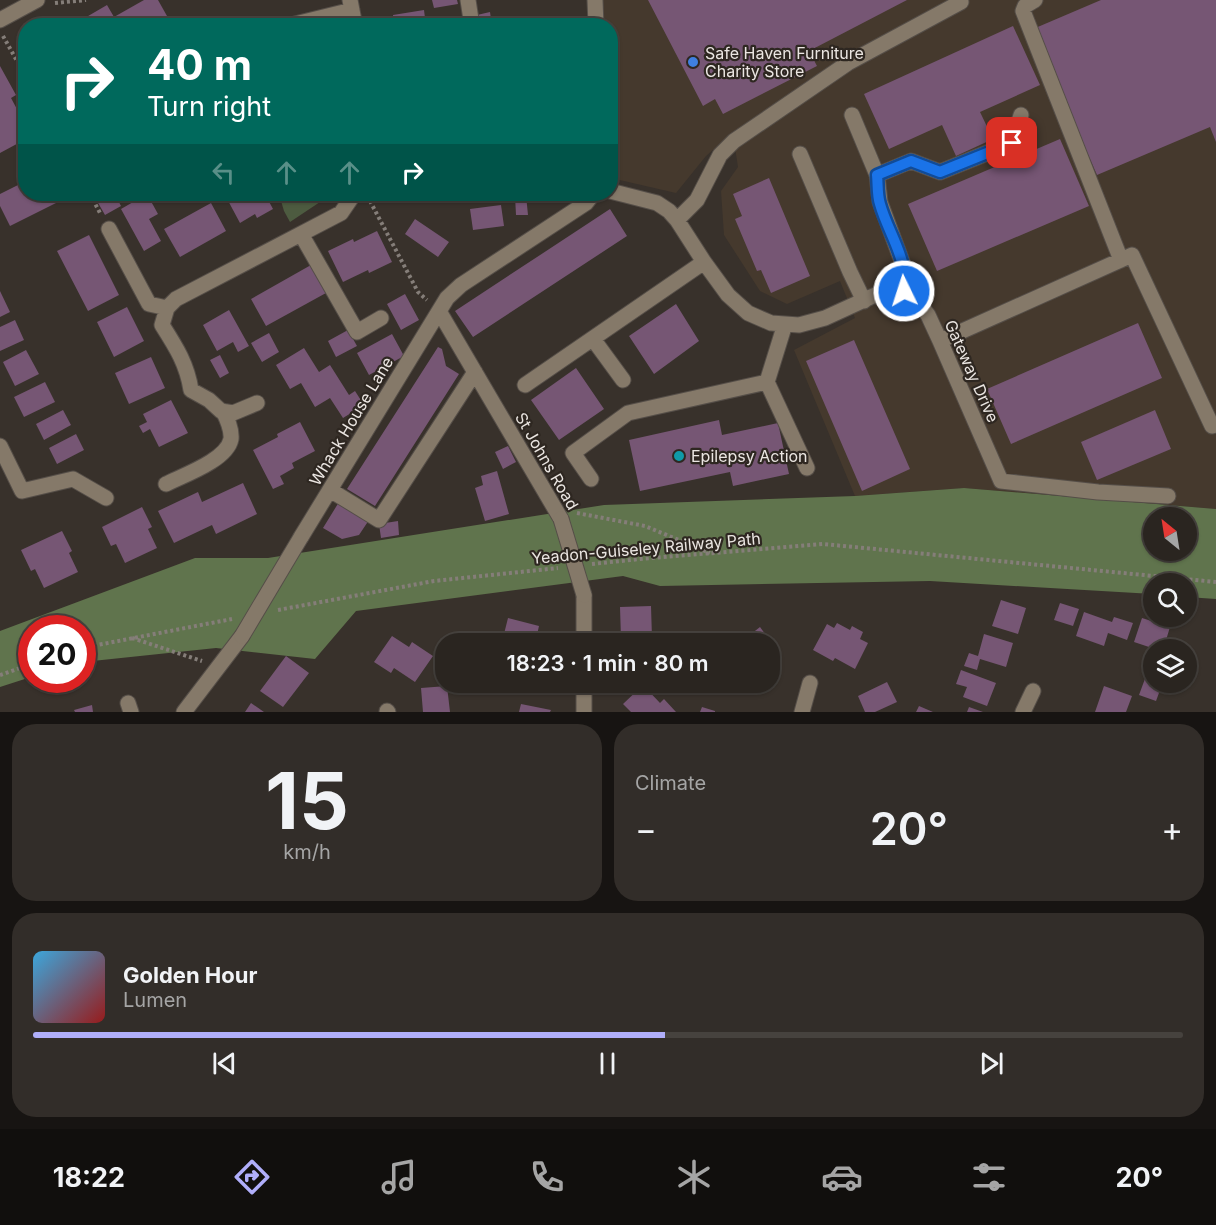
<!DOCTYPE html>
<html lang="en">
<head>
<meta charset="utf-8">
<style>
  :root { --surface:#2a2520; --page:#322d29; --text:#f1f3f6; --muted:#a5a5a5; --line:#46423e; --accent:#b0aefa }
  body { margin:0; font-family:Inter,sans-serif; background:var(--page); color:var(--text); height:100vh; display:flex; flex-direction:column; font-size:22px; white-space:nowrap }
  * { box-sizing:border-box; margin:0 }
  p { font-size:20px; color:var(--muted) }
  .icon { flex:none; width:33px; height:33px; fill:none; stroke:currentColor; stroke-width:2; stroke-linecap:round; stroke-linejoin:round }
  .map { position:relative; height:712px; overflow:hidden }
  .panel { display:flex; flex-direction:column; gap:12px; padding:12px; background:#171412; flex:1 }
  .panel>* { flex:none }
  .banner { position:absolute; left:18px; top:18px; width:600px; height:183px; border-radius:24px; box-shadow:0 2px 4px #0004,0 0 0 2px var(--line); background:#00695c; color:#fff; overflow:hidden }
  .needle { width:39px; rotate:330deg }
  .tools { position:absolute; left:1143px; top:507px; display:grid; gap:12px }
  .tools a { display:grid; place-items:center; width:54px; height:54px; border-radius:50%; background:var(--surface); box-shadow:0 2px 4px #0004,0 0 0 2px var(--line); font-size:30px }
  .speed { position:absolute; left:18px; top:615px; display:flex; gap:12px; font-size:30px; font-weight:700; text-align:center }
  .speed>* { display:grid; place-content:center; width:78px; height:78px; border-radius:50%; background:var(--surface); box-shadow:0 2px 4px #0004,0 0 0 2px var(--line); line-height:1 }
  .speed .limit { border:9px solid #d22; background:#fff; color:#111 }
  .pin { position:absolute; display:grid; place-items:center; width:51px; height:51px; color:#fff; margin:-26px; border-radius:12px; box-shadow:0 3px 9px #0006 }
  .me { position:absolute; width:66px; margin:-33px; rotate:356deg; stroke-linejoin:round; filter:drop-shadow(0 0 4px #0008) }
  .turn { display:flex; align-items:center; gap:21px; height:126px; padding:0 30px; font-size:27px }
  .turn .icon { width:78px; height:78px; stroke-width:2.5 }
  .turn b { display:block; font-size:42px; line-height:51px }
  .lanes { display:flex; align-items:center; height:57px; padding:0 30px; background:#0003; justify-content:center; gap:30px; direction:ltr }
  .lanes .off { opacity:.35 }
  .big { font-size:45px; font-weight:600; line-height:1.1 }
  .panel .tile { flex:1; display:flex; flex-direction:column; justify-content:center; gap:9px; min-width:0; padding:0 21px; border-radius:24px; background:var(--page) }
  .panel .dial { align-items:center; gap:0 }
  .dial b { font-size:78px; line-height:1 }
  .song { display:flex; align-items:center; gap:18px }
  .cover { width:72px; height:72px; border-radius:9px; background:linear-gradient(135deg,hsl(200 70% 55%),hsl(0 70% 35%)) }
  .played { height:6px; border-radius:3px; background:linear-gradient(90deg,var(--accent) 55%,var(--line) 55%) }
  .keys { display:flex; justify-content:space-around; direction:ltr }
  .heat { display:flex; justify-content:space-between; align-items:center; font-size:33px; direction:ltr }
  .panel .tiles { flex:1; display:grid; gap:12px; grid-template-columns:1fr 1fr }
  .tile:last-child { grid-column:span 2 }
  .trip { position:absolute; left:435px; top:633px; width:345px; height:60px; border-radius:24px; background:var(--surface); box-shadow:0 2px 4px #0004,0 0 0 2px var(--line); font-weight:600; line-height:60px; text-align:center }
  .tabs { display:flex; height:96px; justify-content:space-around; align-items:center; background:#110f0d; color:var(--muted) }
  .tabs .icon { width:42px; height:42px }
  .tabs .active { color:var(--accent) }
  .tabs b { font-size:27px; color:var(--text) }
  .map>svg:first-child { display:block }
</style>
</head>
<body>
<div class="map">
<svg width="1216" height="712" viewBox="0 0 1216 712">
  <rect width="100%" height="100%" fill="#38312b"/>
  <path fill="#45392d" d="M600,0h616v509l-252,-21 -109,8 -61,-146 61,-32 -15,-37 -53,23 -27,-13 -36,-56 -3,-44 17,-24 -4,-26 -5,-5 -23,20 -30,37 -65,-15 -1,-152 -8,-1z"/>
  <path fill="#4d5b40" d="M279,194h53l-42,28 -6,-11z"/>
  <path fill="#60744d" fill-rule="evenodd" d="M964,488l252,21v90l-29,-2 -1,-13h-32l-1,10 -223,-13 -270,5 -37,-10 -267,35 -41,48 -99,-11 -133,14 -1,-34h-50l-1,49 -31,10v-56l195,-73h73l336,-53 251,-9zM1154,518h32v32h-32z"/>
  <path fill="#765674" d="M144,0h14l9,16 -17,10h-64l-3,-7 24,-14 7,12z
    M432,0h25l1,4 -24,4z
    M648,0h259l-98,51 8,15 -94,48 -8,-15 -12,7z
    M1101,0h115v142l-6,-15 -113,48 -64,-146z
    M424,10l2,16h-32l-1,-11z
    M490,12l2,14h-13l-2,-11z
    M575,18l1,8h-36l-1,-4z
    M1013,26l27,59 -60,27 13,27 -37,17 -14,-31 -53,24 -25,-55z
    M0,66l16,29 -5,3 15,28v13l-26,14z
    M1060,139l29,67 -152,65 -29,-67z
    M769,178l41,98 -39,17 -10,-23 -4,1 -22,-52 7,-3 -9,-22z
    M26,181v13h48l-64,32 -10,-20v-12z
    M93,194h22l6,12 -16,9z
    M147,194l11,20 -9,5 12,22 -17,10 -23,-42z
    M228,194h37l8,15 -16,9 -2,-4 -15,9 -15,-28z
    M526,195l2,20h-12l-1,-19z
    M211,203l15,28 -46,26 -16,-28z
    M501,205l3,21 -31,4 -3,-21z
    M610,209l17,27 -154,101 -18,-26z
    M415,219l34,23 -11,15 -33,-23z
    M377,231l15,31 -23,11 -1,-3 -25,12 -15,-31 25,-12 1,3z
    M89,235l30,60 -31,16 -31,-60z
    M311,265l15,28 -60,33 -15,-27z
    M0,291l10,21 -10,5z
    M405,294l14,26 -18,10 -14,-26z
    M676,304l23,37 -45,33 -25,-38z
    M127,307l17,34 -30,16 -17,-35z
    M229,310l20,36 -11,6 -5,-10 -16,9 -14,-26z
    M15,320l9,20 -24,11v-24z
    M1138,323l24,55 -151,66 -24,-55z
    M348,330l9,16 -21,11 -8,-16z
    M269,333l10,19 -17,10 -11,-19z
    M392,334l12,22 -35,19 -12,-22z
    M854,340l56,129 -48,22 -56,-130z
    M438,347l4,2 4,17 13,8 -84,132 -28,-17z
    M304,348l15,24 11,-7 19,30 6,-4 9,14 -21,13 -13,-20 -15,9 -14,-24 -11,6 -14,-24z
    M26,350l13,24 -24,12 -12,-24z
    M220,355l9,18 -9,5 -10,-18z
    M151,357l14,31 -36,16 -14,-31z
    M576,368l28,41 -45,31 -28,-40z
    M45,382l10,20 -31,15 -10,-20z
    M171,400l17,33 -29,14 -9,-18 -7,4 -4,-7 8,-4 -4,-8z
    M63,410l8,15 -27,15 -8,-16z
    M1155,410l16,39 -74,31 -16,-38z
    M719,420l3,15 56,-12 11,51 -56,12 -3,-14 -90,19 -11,-51z
    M300,422l15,29 -23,12 2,5 -14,8 4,8 -11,5 -20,-39 25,-13 -1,-3z
    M76,434l8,16 -27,14 -8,-16z
    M508,446l8,16 -13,7 -8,-17z
    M497,471l12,43 -24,7 -10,-33 8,-3 -2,-9z
    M243,483l14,31 -41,20 -4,-9 -38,18 -16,-32 40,-19 4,10z
    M339,502l30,18 -10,15 -17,4 -19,-11z
    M142,507l10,20 -4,2 9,19 -32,15 -9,-19 -5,2 -9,-19z
    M398,521l1,14 -18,3 -2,-14z
    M62,531l10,20 -3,2 9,19 -34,16 -9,-19 -4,2 -10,-21z
    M1001,600l25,8 -8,26 -26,-8z
    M1060,603l19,6 -6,17 -19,-6z
    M651,606l1,32 -31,1 -1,-32z
    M1084,612l28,10 2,-5 19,6 -6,17 -19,-7 -4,13 -28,-10z
    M508,618l31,8 -4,18h-9l-23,-6z
    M1142,618l28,9 -7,23h-5l-24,-8z
    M837,623l13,7 2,-4 11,6 -3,7 8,4 -13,26 -20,-11 -2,3 -20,-11 14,-26 7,4z
    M760,627l17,23 -7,6v-12h-28l-1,-2z
    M984,634l29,9 -7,24 -26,-8 -3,11 -13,-4 5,-13 9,3z
    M392,636l17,11 3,-5 21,14 -18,26 -21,-14 -3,5 -17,-11z
    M286,656l23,17 -26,34 -23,-16z
    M961,670l35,13 -9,23 -24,-9 4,-10 -11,-3z
    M1146,676l8,3v3h9l-7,19 -17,-6z
    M887,682l10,20 -22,10h-10l-7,-16z
    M643,685l17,18 4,-4 12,13h-45l-8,-8z
    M447,686l3,26h-27l-2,-24z
    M1104,686l28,10 -6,16h-31z
    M251,703l13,9h-19z
    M521,704l30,6 -1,2h-31z
    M92,705l1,7h-18l-1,-2z
    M919,706l14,6h-17z
    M702,707l13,4v1h-15z
    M969,707l14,5h-16z"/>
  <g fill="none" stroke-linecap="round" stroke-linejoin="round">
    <g stroke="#554e48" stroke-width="17">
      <path id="minor" d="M350,0l5,26
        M468,0l4,26
        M595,0l1,26
        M1035,0l-10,6 -2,5 98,249
        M0,20l37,-20
        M287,26l65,-16
        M852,115l25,60 3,27 24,65 1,15 -1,10
        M800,154l50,118 14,29
        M877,175l34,-14 29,11 72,-29 9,-28
        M610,191l47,12 12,8 8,9 27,42 24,33 20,18 23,10 28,2 26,-7 59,-27 20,1 13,9 11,14 12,26 61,140 97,11 70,4
        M677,220l20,-20 23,-45 14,-14 114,-78 113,-61 -1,-2
        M109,229l40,75 18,4
        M301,234l56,98 24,-14
        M439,311l122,208
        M593,339l30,41
        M940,341l192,-86 80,171 4,-1
        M767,382l18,-58
        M525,385l179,-123
        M257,403l-24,10 -12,-2 -12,-11 -18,-10c-4,-26 -15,-43 -29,-65l5,-17 9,-9 165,-86 13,-19
        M0,446l22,45 51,-12 33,19
        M591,479l-18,-26 55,-40 139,-31 40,86
        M166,484c18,-9 61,-24 65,-45 1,-10 -4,-20 -8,-28
        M330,490l49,30 96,-148
        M301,537l146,-239 14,-13 125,-82 7,-9
        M584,595v49
        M584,682v30
        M128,703l3,9
        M387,711l1,1
        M184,712l58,-76
        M802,712l8,-29
        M1023,712l10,-21"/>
    </g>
    <path stroke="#857e79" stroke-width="4" stroke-dasharray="3 3" stroke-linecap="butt" d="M55,3l31,-3
      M3,36l23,41
      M90,194l10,19
      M370,201l48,91 9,8
      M577,513l68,13 65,27
      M592,564l48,-5 183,-15 393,38
      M278,610l156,-29 124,-13
      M132,638l70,23
      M82,648l150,-29
      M0,675l32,-11"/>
    <use href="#minor" stroke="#857969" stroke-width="15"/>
    <g stroke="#554e48" stroke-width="17" stroke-linecap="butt">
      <path id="minor-bridge" d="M561,519l23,76
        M242,636l59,-99"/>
    </g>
    <use href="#minor-bridge" stroke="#857969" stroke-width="15"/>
  </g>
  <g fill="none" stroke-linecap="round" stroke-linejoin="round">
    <g stroke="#114b97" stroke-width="15">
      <path id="route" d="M904,291c5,-31 -16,-58 -24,-87 -3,-9 -2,-20 -3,-29l34,-14 29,11 72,-29"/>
    </g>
    <use href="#route" stroke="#1a73e8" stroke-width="10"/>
  </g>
  <circle fill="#3f7fe0" stroke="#2e2721" stroke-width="2" cx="693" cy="62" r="6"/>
  <circle fill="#0f9aa8" stroke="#2e2721" stroke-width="2" cx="679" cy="456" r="6"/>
  <g text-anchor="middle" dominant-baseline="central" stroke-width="4.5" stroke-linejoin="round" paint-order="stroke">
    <g font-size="16" fill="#ebe6e2" stroke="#2e2721" text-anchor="start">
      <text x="705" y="53">Safe Haven Furniture<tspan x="705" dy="18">Charity Store</tspan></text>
      <text x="691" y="456">Epilepsy Action</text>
    </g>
    <g font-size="16" fill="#ebe6e2" stroke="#2e2721">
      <text transform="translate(972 371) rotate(66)">Gateway Drive</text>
      <text transform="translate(351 421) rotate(-59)">Whack House Lane</text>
      <text transform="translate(547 461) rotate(60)">St Johns Road</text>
      <text transform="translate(646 548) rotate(-5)">Yeadon-Guiseley Railway Path</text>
    </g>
  </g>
</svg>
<div class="tools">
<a><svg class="needle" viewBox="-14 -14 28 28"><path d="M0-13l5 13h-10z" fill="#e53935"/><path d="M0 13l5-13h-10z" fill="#a5a5a5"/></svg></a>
<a><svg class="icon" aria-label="search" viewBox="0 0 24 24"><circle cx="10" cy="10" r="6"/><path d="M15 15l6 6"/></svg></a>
<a><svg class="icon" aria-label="layers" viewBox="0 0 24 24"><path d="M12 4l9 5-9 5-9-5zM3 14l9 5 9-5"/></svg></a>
</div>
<div class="speed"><div class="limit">20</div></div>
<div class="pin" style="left:1012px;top:143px;background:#d93025"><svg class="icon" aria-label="arrive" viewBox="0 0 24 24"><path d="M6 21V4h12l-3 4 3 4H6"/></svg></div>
<svg class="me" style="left:904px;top:291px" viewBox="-20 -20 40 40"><circle r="17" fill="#1a73e8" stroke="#fff" stroke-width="3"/><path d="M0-11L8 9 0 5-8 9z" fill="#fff"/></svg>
<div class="trip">18:23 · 1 min · 80 m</div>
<div class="banner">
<div class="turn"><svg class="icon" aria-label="right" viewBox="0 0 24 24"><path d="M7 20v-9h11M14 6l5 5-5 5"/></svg><div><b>40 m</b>Turn right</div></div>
<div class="lanes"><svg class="icon off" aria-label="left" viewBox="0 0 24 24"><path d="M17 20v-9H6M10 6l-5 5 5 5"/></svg><svg class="icon off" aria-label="ahead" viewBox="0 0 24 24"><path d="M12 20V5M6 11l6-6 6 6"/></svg><svg class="icon off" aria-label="ahead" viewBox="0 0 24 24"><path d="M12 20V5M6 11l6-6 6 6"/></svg><svg class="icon" aria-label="right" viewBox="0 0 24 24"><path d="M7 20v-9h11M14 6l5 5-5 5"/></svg></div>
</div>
</div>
<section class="panel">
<div class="tiles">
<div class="tile dial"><b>15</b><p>km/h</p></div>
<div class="tile"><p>Climate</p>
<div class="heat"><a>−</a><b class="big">20°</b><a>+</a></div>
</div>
<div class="tile">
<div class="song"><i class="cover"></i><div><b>Golden Hour</b><p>Lumen</p></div></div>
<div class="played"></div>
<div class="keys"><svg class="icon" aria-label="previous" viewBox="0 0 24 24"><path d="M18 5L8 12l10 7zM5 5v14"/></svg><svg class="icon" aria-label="pause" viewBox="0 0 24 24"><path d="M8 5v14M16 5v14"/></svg><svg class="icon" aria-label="next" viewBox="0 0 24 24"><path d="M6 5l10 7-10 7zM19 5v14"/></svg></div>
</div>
</div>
</section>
<nav class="tabs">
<b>18:22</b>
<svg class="icon active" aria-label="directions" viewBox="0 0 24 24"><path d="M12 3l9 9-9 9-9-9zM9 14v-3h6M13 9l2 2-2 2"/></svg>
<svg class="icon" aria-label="music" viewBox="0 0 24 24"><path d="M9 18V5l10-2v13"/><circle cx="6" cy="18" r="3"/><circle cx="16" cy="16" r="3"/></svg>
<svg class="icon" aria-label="phone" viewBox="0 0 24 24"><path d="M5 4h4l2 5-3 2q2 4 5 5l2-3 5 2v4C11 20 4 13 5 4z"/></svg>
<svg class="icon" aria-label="climate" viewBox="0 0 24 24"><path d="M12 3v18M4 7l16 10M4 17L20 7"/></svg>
<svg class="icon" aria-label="car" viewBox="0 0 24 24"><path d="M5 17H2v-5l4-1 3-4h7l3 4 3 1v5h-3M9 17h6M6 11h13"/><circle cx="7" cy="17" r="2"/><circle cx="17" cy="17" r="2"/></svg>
<svg class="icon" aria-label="filters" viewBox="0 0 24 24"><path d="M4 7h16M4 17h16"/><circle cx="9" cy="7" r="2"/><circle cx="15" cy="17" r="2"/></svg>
<b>20°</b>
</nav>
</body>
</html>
